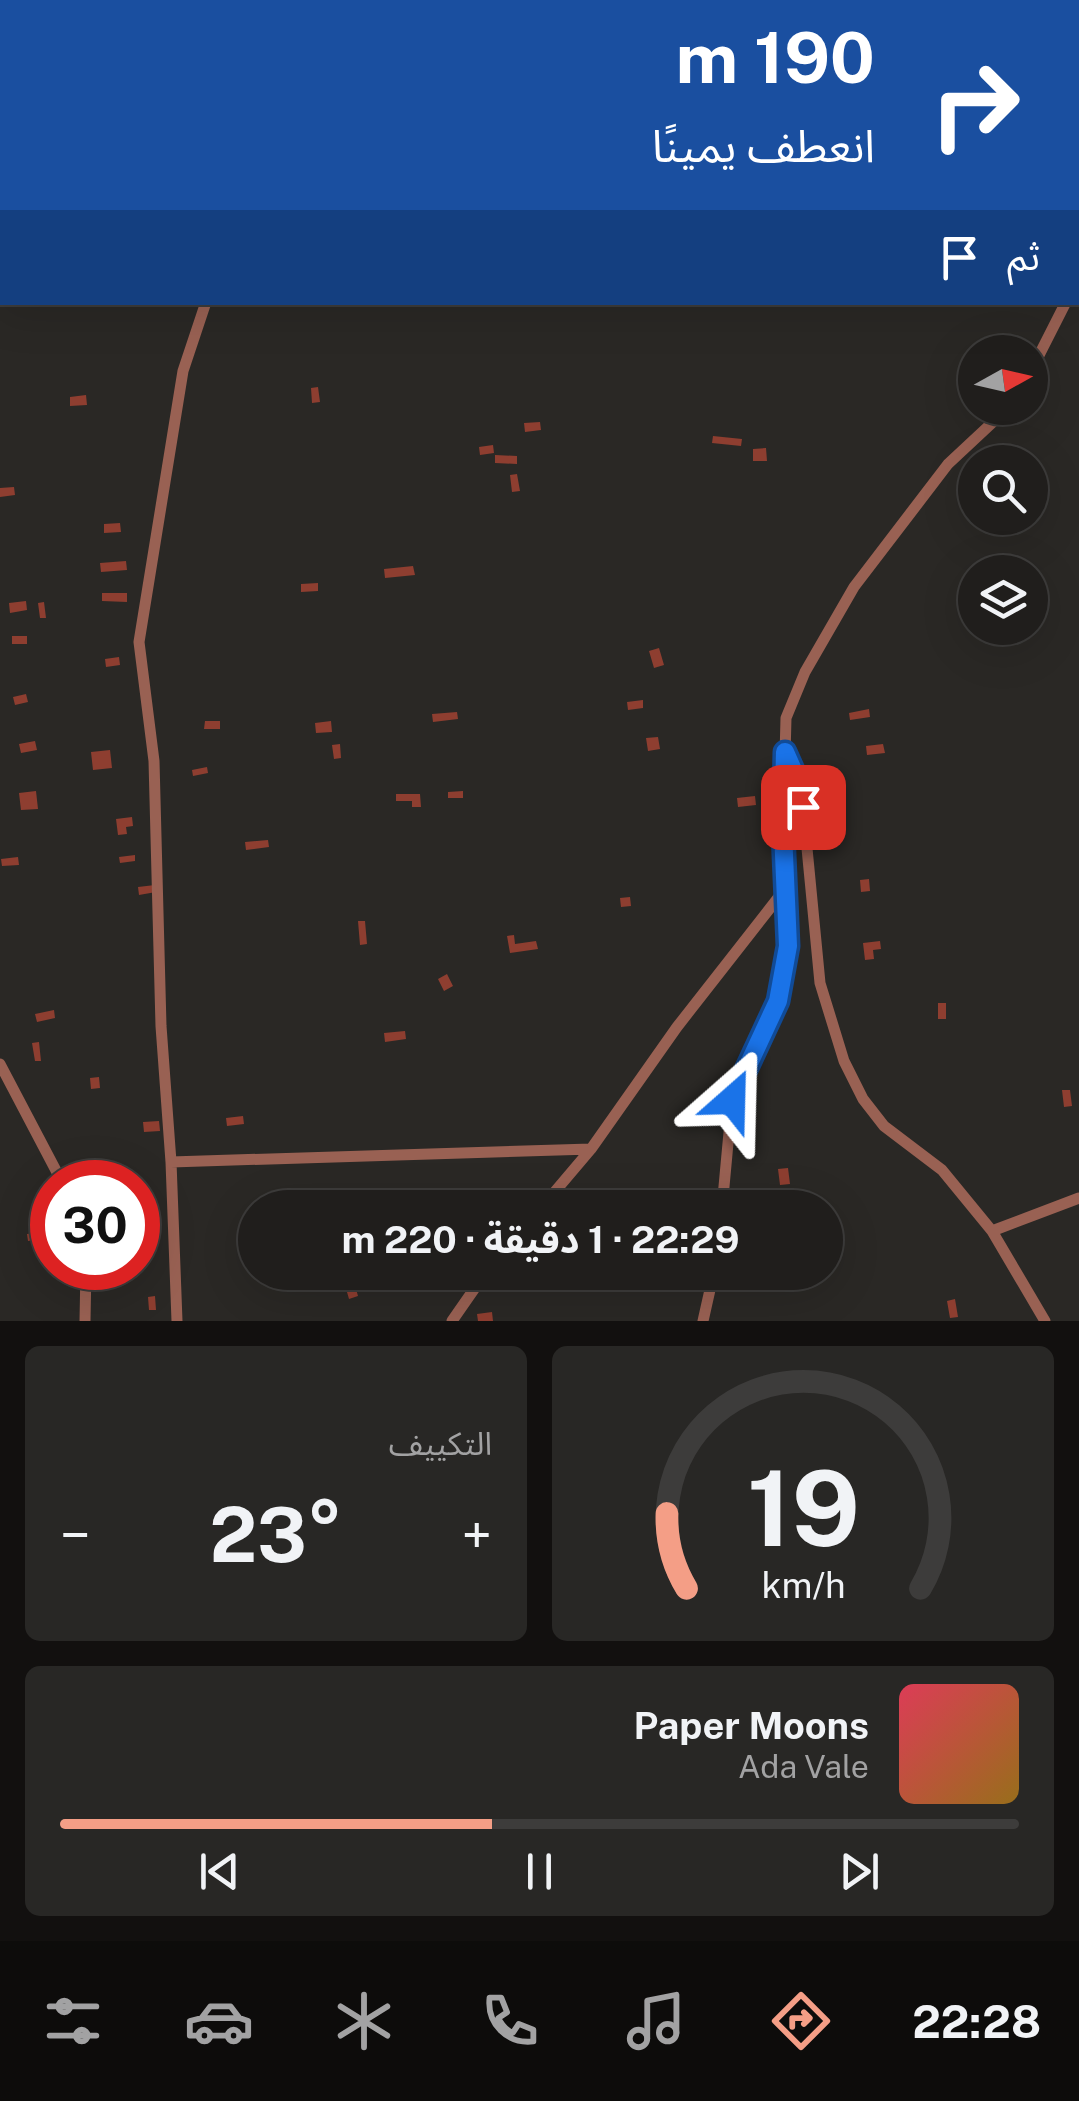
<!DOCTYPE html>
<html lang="ar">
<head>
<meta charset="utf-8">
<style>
  :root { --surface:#201e1c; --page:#282725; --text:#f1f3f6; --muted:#a2a2a3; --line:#3d3c3b; --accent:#f49e86 }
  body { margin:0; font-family:"Public Sans","Noto Sans Arabic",sans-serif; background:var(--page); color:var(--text); direction:rtl; height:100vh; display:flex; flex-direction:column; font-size:38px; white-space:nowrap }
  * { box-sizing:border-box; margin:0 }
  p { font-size:32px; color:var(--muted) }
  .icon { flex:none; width:55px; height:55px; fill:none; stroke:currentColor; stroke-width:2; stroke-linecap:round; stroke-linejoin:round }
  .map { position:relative; height:1321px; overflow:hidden; direction:ltr }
  .panel { display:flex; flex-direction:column; gap:25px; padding:25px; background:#12100f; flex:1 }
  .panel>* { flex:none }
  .banner { position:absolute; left:0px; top:0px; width:1080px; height:305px; box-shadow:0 10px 40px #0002,0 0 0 2px var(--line); direction:rtl; background:#1a4fa0; color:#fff; overflow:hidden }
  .needle { width:65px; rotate:82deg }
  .buttons { position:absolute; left:958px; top:335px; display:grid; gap:20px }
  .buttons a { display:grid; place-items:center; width:90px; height:90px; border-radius:50%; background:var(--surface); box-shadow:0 10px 40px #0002,0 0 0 2px var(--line); font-size:50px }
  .speed { position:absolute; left:30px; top:1160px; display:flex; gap:20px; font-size:50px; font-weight:700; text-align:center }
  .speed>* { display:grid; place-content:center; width:130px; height:130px; border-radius:50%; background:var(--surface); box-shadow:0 10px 40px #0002,0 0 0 2px var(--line); line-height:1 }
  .speed .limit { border:15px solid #d22; background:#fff; color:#111 }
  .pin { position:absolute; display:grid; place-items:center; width:85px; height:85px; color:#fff; margin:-42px; border-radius:20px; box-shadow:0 5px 15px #0006 }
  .me { position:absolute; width:110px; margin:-55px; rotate:25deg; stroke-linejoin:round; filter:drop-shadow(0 0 8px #0008) }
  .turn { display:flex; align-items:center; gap:35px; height:210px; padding:0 40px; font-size:45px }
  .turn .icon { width:130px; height:130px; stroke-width:2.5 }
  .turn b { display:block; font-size:70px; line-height:85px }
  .then { display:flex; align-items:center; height:95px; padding:0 40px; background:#0003; gap:20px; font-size:38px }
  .big { font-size:75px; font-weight:700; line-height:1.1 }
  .panel .card { flex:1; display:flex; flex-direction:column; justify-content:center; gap:15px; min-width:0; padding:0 35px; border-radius:15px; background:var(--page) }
  .panel .dial { align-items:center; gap:0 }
  .dial svg { height:260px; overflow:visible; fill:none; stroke:var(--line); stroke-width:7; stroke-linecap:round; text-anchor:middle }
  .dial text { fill:var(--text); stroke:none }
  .song { display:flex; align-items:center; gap:30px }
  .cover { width:120px; height:120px; border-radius:15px; background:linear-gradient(135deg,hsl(350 70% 55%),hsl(40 70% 35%)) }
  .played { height:10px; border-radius:5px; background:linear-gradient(90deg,var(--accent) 45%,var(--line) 45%) }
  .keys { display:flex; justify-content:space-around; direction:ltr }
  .heat { display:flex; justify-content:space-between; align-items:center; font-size:55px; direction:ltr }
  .panel .tiles { flex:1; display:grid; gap:25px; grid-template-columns:1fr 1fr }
  .card:last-child { grid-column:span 2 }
  .trip { position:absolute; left:238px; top:1190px; width:605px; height:100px; border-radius:50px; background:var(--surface); box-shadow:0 10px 40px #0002,0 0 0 2px var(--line); font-weight:700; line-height:100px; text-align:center; direction:rtl }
  .dock { display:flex; height:160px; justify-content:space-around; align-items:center; background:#0d0c0b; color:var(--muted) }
  .dock .icon { width:70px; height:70px }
  .dock .on { color:var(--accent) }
  .dock b { font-size:45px; color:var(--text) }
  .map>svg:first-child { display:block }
</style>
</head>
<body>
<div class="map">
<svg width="1079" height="1321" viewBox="0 0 1079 1321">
  <rect width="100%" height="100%" fill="#2a2825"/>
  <path fill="#8e3e30" d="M318,387l2,15 -8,1 -1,-15z
    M86,395l1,10 -17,1v-9z
    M540,422l1,8 -16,2 -1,-9z
    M713,436l29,3 -1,7 -29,-3z
    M493,445l1,8 -14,2 -1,-8z
    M766,448l1,13h-14v-12z
    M495,455l22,1v8l-22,-1z
    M517,474l3,17 -8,1 -2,-17z
    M14,487l1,8 -15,2v-9z
    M120,523l1,9 -17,1v-9z
    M126,561l1,9 -26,2 -1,-9z
    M413,566l2,9 -30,3 -1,-9z
    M318,583v8l-17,1v-8z
    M102,593h25v9l-25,-1z
    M26,601l1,9 -17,3 -1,-10z
    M44,602l2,16h-6l-2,-15z
    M12,636h15v8h-15z
    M659,648l5,17 -10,3 -5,-17z
    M119,657l1,8 -14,2 -1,-8z
    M26,694l2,8 -13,3 -2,-8z
    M643,700v8l-15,2 -1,-8z
    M869,709l1,8 -20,3 -1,-7z
    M457,712l1,7 -25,3 -1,-8z
    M205,721h15v8h-16z
    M331,721l1,11 -16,1 -1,-10z
    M658,737l2,12 -12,2 -2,-13z
    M35,741l2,9 -16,3 -2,-9z
    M340,744l1,14 -7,1 -2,-14z
    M883,744l2,9 -18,2 -1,-9z
    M110,750l2,18 -19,2 -2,-18z
    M207,767l1,6 -15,3 -1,-6z
    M36,791l2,18 -17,1 -2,-17z
    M463,791v7h-15v-6z
    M396,794h24l1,13h-9v-6h-16z
    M755,796l1,9 -18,2 -1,-9z
    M132,817l1,9 -7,1 1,7 -9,1 -2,-16z
    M268,840l1,7 -23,3 -1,-8z
    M135,855v6l-15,2 -1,-6z
    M18,857l1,8 -17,1 -1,-7z
    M869,879l1,12 -9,1 -1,-12z
    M155,885l1,7 -17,3 -1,-8z
    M630,897l1,9 -10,1 -1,-9z
    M358,921h7l2,23 -7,1z
    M514,935l1,9 21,-3 2,8 -28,4 -3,-17z
    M880,941l1,8 -8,1 1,9 -9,1 -2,-17z
    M447,974l6,12 -9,5 -6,-12z
    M938,1003h8v16h-8z
    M54,1010l1,8 -18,4 -2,-8z
    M405,1031l1,8 -21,3 -1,-9z
    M39,1042l2,19h-6l-3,-18z
    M99,1077l1,11 -9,1 -1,-11z
    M1062,1090h8l2,16 -8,1z
    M243,1116l1,8 -17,2 -1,-8z
    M159,1121l1,10 -16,1 -1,-10z
    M788,1168l2,16 -10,1 -2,-16z
    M51,1224l1,13 -24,4 -1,-7 20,-3 -1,-6z
    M441,1273l1,8 -17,1v-8z
    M354,1282l4,14 -9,3 -4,-14z
    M155,1296l1,14h-7l-1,-13z
    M955,1299l3,18 -8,1 -3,-17z
    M492,1312l1,9h-15l-1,-7z"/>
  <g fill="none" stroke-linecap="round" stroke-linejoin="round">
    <path stroke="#996153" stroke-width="11" d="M340,2l1,-2
      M1078,275l1,-4
      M1030,373l36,-71
      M786,756l17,51 17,176 24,78 19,38 21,27 58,44 50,61 53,90
      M0,1064l62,118
      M171,1162l420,-13
      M541,1208l50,-59 86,-122 108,-138
      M722,1208l10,-108 46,-99 10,-55 -5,-114 3,-114 19,-46 49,-85 94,-123 60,-56
      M992,1231l87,-33
      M85,1321l1,-53
      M177,1321l-6,-159 -10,-136 -7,-265 -15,-119 44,-271 23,-69
      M452,1321l34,-49
      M703,1321l11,-49"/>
  </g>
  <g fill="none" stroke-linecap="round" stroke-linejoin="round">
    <g stroke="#114b97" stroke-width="25">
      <path id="route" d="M732,1100l46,-99 10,-55 -5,-114 2,-80 12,27 6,28"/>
    </g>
    <use href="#route" stroke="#1a73e8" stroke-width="18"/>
  </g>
</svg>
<div class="buttons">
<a><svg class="needle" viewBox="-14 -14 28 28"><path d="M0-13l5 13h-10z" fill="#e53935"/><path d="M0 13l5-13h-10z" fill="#a2a2a3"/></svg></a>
<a><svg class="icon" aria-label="search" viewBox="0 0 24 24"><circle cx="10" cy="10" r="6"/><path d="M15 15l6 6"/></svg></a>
<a><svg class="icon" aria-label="layers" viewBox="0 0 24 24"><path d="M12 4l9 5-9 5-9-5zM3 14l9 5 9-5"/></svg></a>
</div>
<div class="speed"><div class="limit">30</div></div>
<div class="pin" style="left:803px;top:807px;background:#d93025"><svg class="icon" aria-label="arrive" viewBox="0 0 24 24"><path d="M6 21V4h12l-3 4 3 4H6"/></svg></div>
<svg class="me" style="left:732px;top:1100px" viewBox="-20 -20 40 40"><path d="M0-17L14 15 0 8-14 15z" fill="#1a73e8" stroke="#fff" stroke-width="4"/></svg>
<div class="trip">22:29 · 1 دقيقة · 220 m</div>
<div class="banner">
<div class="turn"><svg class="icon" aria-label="right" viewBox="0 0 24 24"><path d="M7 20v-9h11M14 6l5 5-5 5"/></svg><div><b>190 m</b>انعطف يمينًا</div></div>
<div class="then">ثم<svg class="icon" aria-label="arrive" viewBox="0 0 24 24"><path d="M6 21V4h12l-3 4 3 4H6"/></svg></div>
</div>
</div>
<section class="panel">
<div class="tiles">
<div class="card dial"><svg viewBox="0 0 100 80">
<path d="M14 69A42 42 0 1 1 86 69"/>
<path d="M14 69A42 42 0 0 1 8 46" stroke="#f49e86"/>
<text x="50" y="56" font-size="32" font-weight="700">19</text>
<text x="50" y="72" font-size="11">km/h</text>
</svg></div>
<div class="card"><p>التكييف</p>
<div class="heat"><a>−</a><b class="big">23°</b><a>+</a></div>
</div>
<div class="card">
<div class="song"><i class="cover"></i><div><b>Paper Moons</b><p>Ada Vale</p></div></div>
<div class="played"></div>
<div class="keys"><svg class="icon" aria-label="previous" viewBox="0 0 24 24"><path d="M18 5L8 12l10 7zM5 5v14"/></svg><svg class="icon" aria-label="pause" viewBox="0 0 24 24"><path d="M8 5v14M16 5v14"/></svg><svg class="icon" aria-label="next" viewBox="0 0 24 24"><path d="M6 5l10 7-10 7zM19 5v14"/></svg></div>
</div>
</div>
</section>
<nav class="dock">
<b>22:28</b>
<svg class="icon on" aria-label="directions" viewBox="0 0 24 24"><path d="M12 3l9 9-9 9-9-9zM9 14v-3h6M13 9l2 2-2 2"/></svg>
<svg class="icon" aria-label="music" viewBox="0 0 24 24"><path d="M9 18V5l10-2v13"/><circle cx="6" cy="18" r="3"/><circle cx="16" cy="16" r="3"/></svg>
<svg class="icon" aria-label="phone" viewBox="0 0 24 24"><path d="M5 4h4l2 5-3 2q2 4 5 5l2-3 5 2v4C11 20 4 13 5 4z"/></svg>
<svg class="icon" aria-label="climate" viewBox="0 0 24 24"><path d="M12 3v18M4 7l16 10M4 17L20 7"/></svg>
<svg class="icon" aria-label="car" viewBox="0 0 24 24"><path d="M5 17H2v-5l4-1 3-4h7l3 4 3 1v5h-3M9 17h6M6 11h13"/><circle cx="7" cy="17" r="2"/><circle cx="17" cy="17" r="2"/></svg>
<svg class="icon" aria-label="filters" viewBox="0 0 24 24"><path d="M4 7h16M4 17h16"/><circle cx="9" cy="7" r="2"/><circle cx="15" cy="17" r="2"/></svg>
</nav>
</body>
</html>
